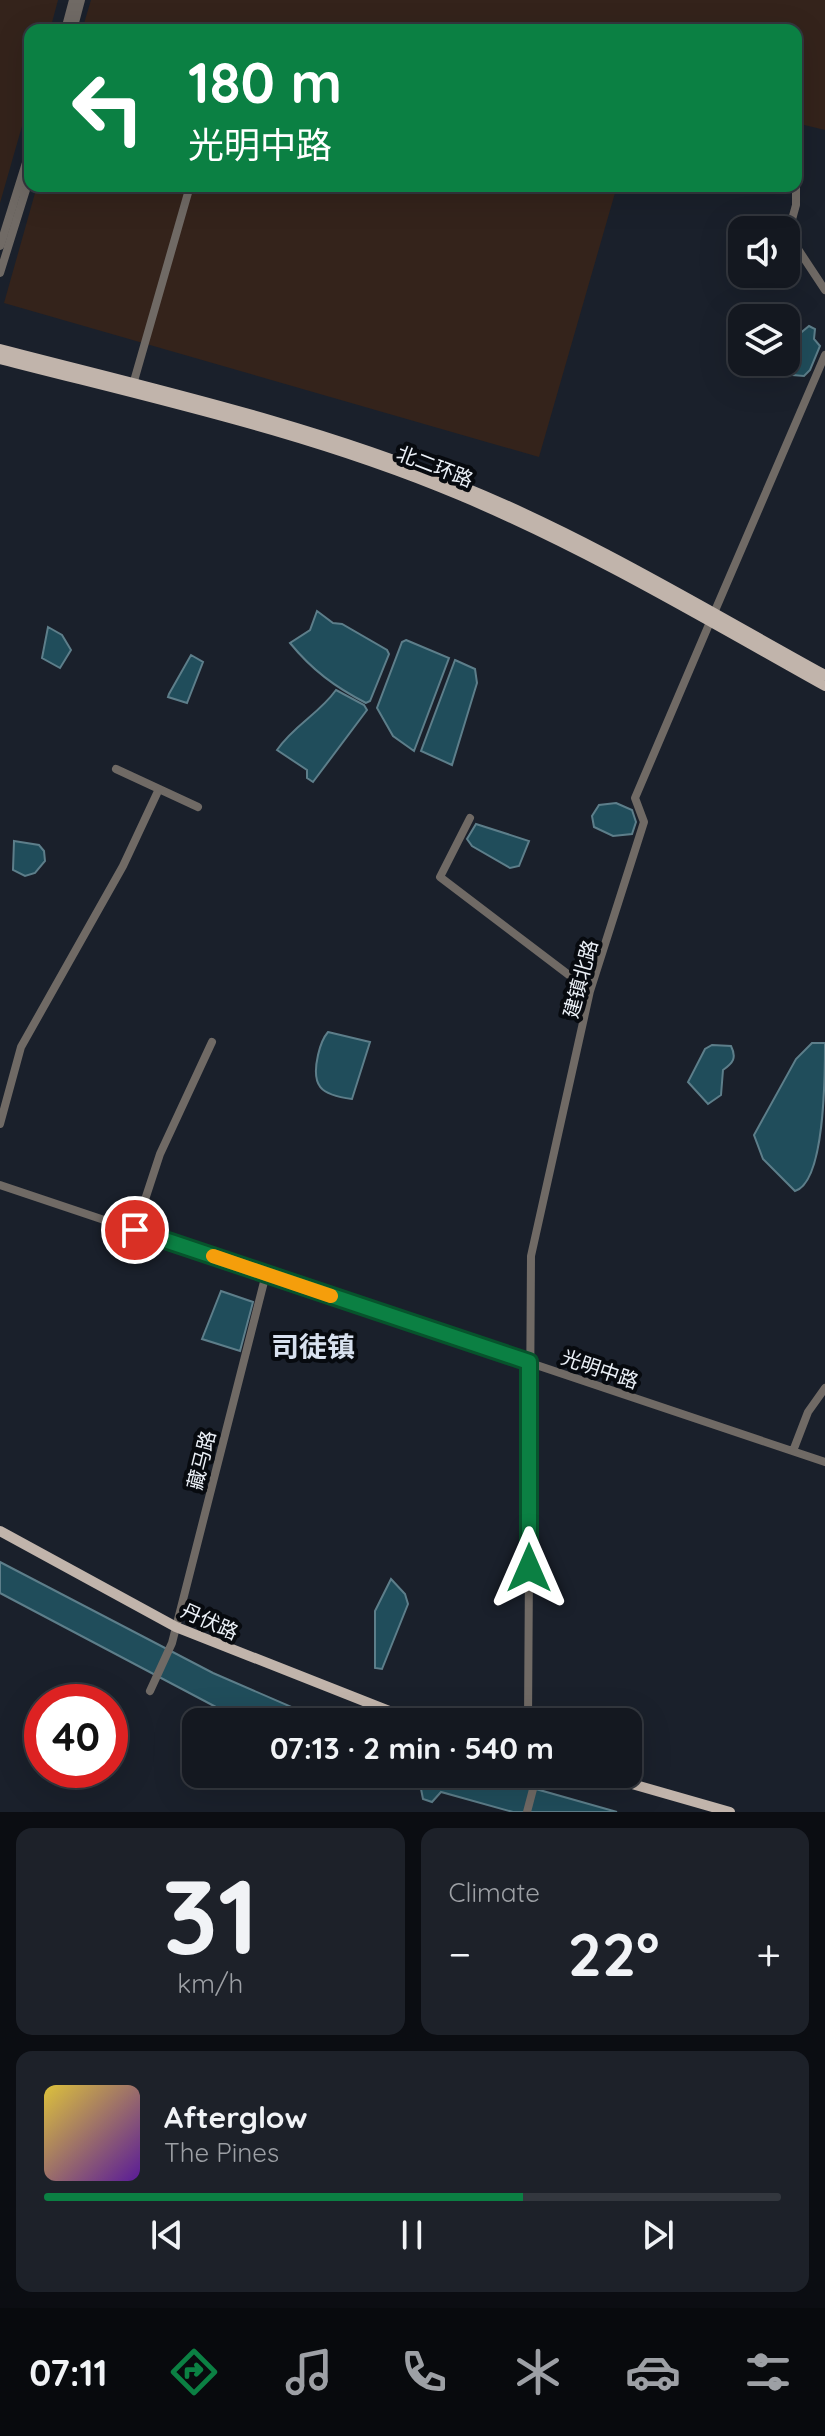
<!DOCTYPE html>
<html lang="en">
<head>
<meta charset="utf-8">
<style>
  :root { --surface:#141820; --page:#1d2129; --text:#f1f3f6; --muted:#9da0a5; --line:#33373e; --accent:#0b8043 }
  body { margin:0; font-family:Quicksand,"Noto Sans SC",sans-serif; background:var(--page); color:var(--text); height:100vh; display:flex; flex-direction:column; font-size:30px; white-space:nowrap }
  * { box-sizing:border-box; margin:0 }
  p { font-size:26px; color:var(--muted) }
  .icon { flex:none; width:44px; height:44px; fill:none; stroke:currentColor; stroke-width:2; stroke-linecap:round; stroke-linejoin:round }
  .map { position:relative; height:1812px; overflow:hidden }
  .panel { display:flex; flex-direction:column; gap:16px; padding:16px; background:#0b0d12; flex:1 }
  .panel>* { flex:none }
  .guide { position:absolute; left:24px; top:24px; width:778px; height:168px; border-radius:16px; box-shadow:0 8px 32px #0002,0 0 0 2px var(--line); background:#0b8043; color:#fff; overflow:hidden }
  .buttons { position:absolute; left:728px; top:216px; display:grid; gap:16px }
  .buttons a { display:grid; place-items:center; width:72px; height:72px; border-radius:16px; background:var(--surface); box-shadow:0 8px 32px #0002,0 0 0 2px var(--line); font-size:40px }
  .speed { position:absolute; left:24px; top:1684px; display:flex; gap:16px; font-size:40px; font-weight:700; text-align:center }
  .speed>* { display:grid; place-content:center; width:104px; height:104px; border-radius:50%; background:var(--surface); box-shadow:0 8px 32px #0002,0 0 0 2px var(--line); line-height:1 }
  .speed .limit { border:12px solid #d22; background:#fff; color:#111 }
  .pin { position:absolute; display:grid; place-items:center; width:68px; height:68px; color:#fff; margin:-34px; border:4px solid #fff; border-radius:50%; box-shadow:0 2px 8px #0007 }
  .me { position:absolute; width:88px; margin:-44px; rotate:0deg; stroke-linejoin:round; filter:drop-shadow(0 0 6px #0008) }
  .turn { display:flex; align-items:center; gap:28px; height:168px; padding:0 32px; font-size:36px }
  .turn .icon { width:104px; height:104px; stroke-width:2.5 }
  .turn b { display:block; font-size:56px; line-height:68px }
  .big { font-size:60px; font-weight:700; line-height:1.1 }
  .panel .card { flex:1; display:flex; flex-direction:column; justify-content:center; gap:12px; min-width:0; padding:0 28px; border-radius:16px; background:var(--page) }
  .panel .dial { align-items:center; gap:0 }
  .dial b { font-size:104px; line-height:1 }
  .song { display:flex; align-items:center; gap:24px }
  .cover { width:96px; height:96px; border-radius:12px; background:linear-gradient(135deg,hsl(50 70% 55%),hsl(270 70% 35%)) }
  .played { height:8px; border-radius:4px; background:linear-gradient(90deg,var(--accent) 65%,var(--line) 65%) }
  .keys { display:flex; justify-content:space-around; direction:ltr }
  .heat { display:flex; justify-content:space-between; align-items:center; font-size:44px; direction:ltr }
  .panel .tiles { flex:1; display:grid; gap:16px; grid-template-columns:1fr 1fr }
  .card:last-child { grid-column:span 2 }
  .trip { position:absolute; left:182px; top:1708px; width:460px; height:80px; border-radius:16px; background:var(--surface); box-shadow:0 8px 32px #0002,0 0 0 2px var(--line); font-weight:700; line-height:80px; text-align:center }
  .tabs { display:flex; height:128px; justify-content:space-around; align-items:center; background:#080a0d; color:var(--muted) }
  .tabs .icon { width:56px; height:56px }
  .tabs .active { color:var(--accent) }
  .tabs b { font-size:36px; color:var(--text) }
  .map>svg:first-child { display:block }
</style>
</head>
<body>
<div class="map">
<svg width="825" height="1812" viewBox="0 0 825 1812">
  <rect width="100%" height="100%" fill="#1a202b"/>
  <path fill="#34231b" d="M0,0h58l-8,30h-20v68l-30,105z
    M91,0h734v130l-29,-7v-93h-714z
    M37,186h580l-78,271 -535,-154z"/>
  <path fill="#204d5b" stroke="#5d7e8a" stroke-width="2" d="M809,326l6,3 -1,10 6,7 -10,24 -6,6 -12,-1 -19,-8 -2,-5h15v-17z
    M317,611l16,12 9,1 45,26 2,4 -19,47 -4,2c-31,-16 -54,-33 -76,-60l20,-13z
    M48,627l14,8 9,15 -11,18 -18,-10z
    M406,640l43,18 -35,93 -21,-15 -16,-28 25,-66z
    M191,655l12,7 -16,41 -19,-6 1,-3z
    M455,660l20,9 2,14 -25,82 -31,-14z
    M336,690l28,15 3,5 -54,72 -6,-4v-8l-30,-20c17,-25 42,-36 59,-60z
    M616,803l16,7 4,12 -4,12 -19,2 -19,-9 -2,-11 7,-11z
    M476,824l53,17 -10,25 -9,2 -38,-22 -5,-7z
    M14,841l25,4 5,6 1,10 -10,12 -10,3 -12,-6z
    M328,1032l42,10 -18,57c-32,-4 -41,-13 -34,-44 2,-9 4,-16 10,-23z
    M812,1043h13c0,34 0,139 -30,148l-32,-32 -9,-24 42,-76z
    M712,1045l19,1c6,12 2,17 -8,24l-2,25 -13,9 -20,-22 17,-33z
    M221,1291l32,11 -13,49 -38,-12z
    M0,1562l213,111 113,49h-77l-16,-6 -233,-123z
    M391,1579l14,15 3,10 -26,65 -7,-1v-57z
    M391,1774h92l134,38h-104l-72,-20 -9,10 -9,-3 -3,-15z"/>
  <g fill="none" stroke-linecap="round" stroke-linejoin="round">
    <path stroke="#706a65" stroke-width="8" d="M65,30l8,-30
      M73,30l8,-30
      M796,175v30l-8,29 37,56
      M0,246l30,-96
      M0,273l30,-96
      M132,388l58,-202
      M714,613l111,-258
      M116,769l82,38
      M470,818l-30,59 150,114
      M0,1124l21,-77 102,-181 36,-77
      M0,1185l825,277
      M135,1230l25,-76 52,-112
      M793,1451l15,-39 17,-24
      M150,1691l22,-48 94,-369
      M528,1722l3,-466 59,-265 54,-169 -9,-24 75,-176
      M527,1812l10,-38"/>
    <path stroke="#c1b4ab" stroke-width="10" d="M0,349c154,40 311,75 459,136 128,52 246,124 366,190
      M0,359c155,40 312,74 459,136 127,53 246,124 366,191
      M0,1531l176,96 241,95
      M597,1774l133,38"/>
  </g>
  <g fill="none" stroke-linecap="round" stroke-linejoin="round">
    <g stroke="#07532c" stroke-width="20">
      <path id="route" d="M135,1230l394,132v206"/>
    </g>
    <use href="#route" stroke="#0b8043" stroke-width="14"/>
    <path stroke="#f59e0b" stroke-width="14" d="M213,1256l118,40"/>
  </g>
  <g text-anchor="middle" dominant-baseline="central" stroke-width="8" stroke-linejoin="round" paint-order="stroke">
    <g font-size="20" fill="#ebf0f7" stroke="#070a0f">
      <text transform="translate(435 466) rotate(21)">北二环路</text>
      <text transform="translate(580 979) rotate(-75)">建镇北路</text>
      <text transform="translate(600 1369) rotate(19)">光明中路</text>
      <text transform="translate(201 1460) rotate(-76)">藏马路</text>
      <text transform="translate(210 1621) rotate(24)">丹伏路</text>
    </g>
    <g font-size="28" font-weight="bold" fill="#d8e1ef" stroke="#070a0f">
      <text x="313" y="1346">司徒镇</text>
    </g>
  </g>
</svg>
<div class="buttons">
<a><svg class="icon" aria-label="sound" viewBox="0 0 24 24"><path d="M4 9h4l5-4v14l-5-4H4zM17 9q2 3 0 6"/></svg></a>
<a><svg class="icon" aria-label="layers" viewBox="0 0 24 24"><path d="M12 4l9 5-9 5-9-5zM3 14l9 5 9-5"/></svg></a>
</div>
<div class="speed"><div class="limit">40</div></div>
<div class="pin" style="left:135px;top:1230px;background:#d93025"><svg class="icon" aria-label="arrive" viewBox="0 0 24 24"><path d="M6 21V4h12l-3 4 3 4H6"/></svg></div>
<svg class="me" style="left:529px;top:1568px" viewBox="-20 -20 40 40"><path d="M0-17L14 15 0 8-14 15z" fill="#0b8043" stroke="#fff" stroke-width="4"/></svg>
<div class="trip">07:13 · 2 min · 540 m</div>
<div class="guide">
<div class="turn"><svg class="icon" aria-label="left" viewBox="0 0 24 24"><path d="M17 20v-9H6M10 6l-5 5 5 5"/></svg><div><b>180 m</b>光明中路</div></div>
</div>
</div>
<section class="panel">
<div class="tiles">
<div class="card dial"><b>31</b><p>km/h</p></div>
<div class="card"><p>Climate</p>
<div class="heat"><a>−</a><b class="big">22°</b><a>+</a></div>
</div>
<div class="card">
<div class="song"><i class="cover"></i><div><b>Afterglow</b><p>The Pines</p></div></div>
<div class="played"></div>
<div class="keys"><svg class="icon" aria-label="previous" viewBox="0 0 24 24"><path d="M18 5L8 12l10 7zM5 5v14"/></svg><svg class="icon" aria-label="pause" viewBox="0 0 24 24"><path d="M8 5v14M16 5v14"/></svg><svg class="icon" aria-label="next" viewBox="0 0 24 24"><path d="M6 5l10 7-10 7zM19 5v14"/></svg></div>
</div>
</div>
</section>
<nav class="tabs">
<b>07:11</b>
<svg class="icon active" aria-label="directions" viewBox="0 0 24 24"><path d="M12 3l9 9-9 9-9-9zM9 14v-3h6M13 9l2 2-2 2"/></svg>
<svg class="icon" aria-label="music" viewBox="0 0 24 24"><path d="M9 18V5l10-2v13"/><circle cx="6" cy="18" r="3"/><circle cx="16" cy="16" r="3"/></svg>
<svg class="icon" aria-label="phone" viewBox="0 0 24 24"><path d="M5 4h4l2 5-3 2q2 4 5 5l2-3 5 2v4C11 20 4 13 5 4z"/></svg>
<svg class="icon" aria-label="climate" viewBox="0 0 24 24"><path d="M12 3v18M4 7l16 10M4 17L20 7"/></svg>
<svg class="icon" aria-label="car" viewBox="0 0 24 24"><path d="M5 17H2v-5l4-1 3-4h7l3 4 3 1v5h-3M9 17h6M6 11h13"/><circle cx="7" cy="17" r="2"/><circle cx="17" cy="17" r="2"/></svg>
<svg class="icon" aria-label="filters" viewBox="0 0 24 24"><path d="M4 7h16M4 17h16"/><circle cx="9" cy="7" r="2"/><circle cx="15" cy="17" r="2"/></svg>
</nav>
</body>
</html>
